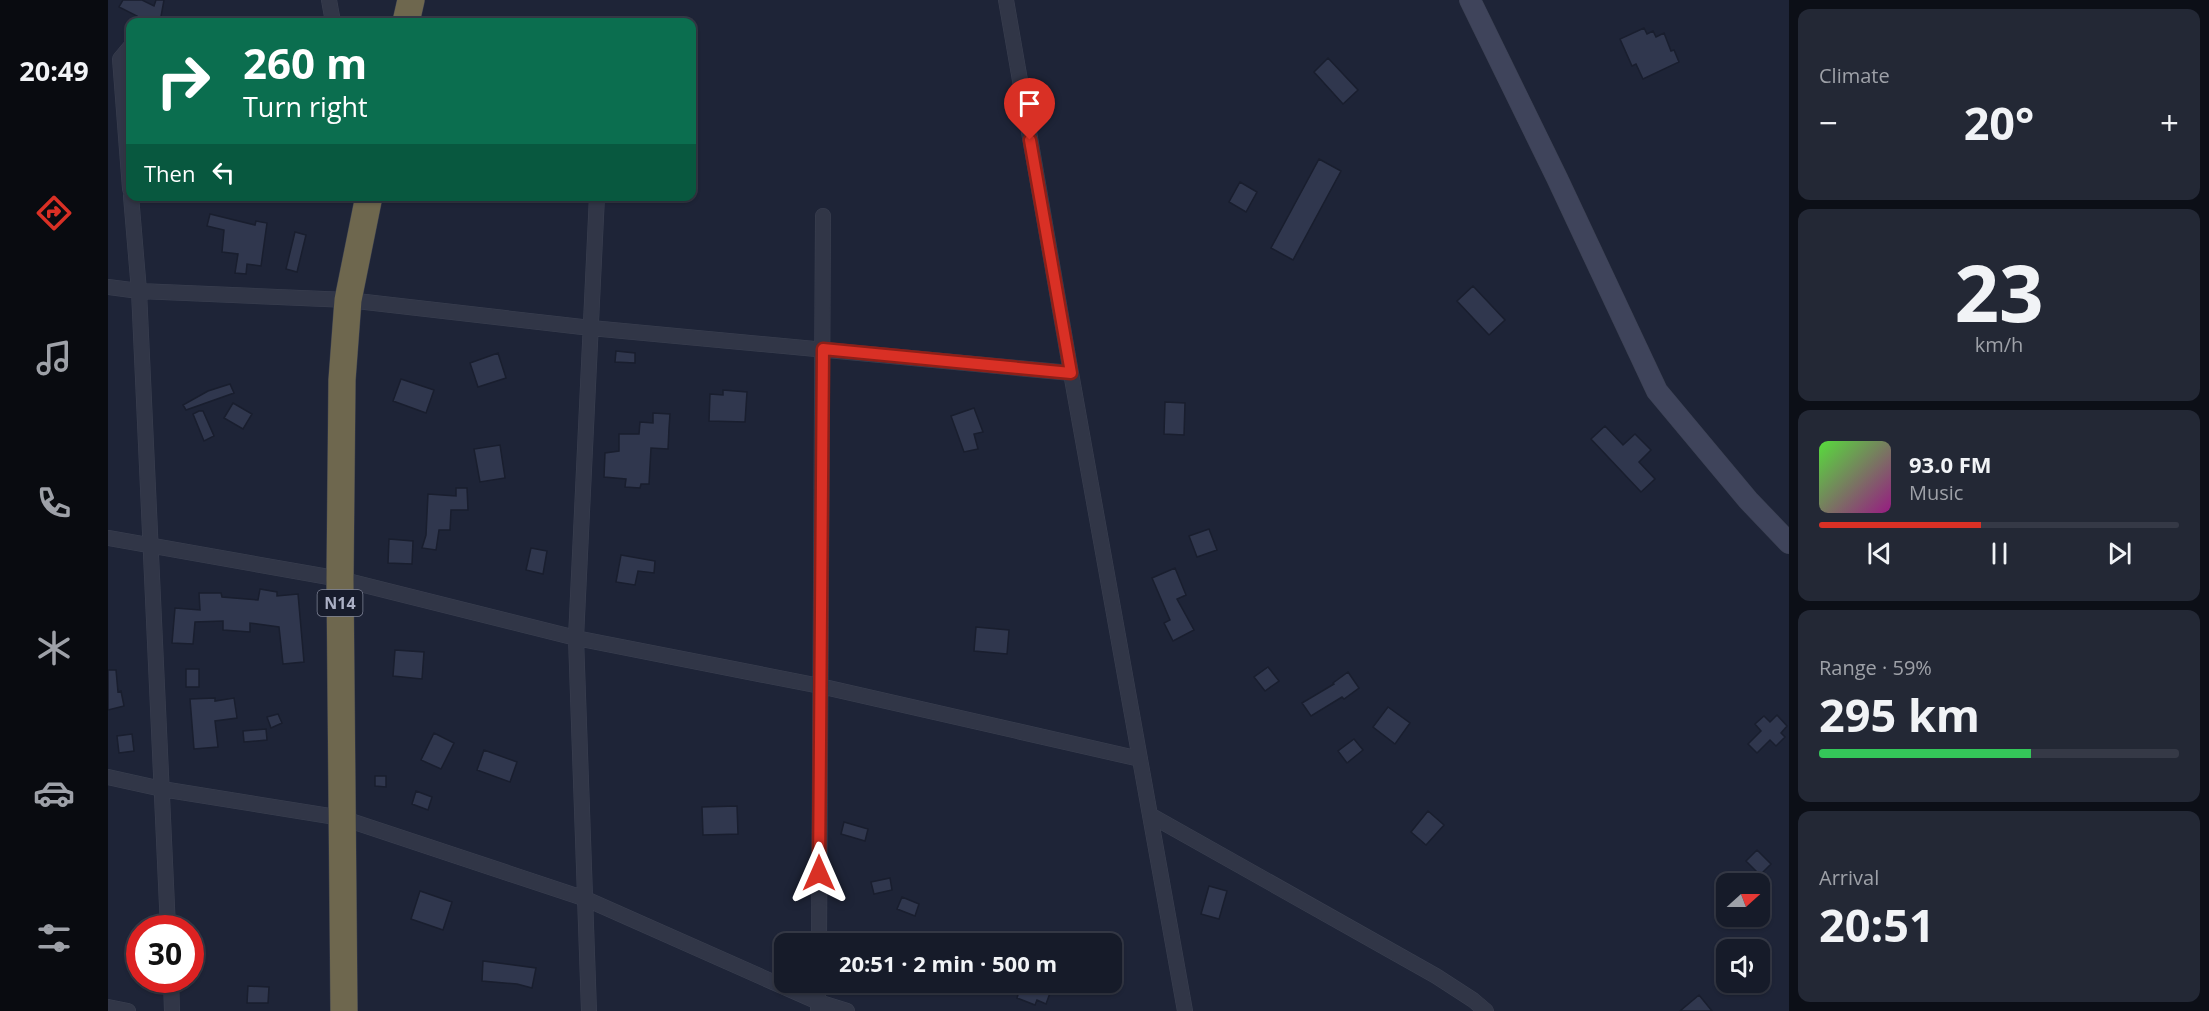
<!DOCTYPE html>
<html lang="en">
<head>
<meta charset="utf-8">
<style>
  :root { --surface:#161b29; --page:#232835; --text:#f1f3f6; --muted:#9ea1a8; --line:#353946; --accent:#d93025 }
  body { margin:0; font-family:"Open Sans",sans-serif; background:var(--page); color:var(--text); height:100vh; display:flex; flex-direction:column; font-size:22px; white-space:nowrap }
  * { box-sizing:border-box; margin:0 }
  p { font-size:20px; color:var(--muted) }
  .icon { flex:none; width:33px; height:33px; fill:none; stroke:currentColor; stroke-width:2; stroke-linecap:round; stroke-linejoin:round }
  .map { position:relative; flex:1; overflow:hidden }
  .drawer { display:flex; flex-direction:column; gap:9px; padding:9px; background:#0c0f17; width:420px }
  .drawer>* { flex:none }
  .guide { position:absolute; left:18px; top:18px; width:570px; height:183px; border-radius:12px; box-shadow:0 2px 4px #0004,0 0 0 2px var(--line); background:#0b6e4f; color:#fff; overflow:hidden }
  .needle { width:39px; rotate:69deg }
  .tools { position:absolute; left:1608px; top:873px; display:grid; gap:12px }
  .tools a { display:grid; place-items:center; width:54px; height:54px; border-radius:12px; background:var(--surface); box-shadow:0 2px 4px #0004,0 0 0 2px var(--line); font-size:30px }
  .speed { position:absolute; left:18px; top:915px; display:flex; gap:12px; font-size:30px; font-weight:700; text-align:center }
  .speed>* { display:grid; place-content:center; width:78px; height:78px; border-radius:50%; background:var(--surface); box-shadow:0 2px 4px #0004,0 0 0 2px var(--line); line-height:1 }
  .speed .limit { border:9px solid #d22; background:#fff; color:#111 }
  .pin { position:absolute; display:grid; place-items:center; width:51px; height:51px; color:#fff; margin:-62px -26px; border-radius:50% 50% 50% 0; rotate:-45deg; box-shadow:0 0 6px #0007 }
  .pin .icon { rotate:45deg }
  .me { position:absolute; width:66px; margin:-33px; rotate:0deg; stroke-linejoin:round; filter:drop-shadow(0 0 4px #0008) }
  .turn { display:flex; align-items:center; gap:21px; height:126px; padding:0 18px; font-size:27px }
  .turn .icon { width:78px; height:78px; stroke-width:2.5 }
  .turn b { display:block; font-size:42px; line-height:51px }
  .then { display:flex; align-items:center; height:57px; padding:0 18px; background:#0003; gap:12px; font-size:22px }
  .big { font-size:45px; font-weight:700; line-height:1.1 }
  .drawer .tile { flex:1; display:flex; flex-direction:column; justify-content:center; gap:9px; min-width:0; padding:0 21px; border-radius:12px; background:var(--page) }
  .drawer .dial { align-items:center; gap:0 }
  .dial b { font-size:78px; line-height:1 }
  .song { display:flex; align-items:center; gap:18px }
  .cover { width:72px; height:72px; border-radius:9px; background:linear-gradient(135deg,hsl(110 70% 55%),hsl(310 70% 35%)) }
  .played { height:6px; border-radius:3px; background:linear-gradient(90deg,var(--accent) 45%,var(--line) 45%) }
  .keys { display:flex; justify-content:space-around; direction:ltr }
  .heat { display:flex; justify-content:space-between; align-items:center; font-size:33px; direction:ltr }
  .charge { height:9px; border-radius:4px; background:linear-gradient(90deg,#34c759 59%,var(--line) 0) }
  .trip { position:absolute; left:666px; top:933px; width:348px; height:60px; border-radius:12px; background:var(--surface); box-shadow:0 2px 4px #0004,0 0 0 2px var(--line); font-weight:700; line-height:60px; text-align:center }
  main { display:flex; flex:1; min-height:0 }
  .dock { display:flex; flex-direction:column; width:108px; justify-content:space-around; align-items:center; background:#090b10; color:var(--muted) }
  .dock .icon { width:42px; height:42px }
  .dock .active { color:var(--accent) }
  .dock b { font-size:27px; color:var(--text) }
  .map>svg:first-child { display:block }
</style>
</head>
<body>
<main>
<nav class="dock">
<b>20:49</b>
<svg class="icon active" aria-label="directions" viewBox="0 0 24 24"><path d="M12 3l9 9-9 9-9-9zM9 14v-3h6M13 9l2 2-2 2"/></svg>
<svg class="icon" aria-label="music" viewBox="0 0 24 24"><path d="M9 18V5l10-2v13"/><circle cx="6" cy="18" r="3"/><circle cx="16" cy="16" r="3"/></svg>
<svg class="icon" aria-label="phone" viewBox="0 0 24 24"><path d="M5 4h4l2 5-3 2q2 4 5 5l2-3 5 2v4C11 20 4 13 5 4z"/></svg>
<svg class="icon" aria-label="climate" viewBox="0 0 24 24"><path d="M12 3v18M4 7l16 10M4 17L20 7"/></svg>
<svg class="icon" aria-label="car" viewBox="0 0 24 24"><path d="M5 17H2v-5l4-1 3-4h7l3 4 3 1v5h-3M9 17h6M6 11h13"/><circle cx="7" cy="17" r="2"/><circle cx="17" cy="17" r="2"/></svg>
<svg class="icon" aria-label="filters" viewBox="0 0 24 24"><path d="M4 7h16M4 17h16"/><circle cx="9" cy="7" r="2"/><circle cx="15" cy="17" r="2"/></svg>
</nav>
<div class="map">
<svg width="1681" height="1011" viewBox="0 0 1681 1011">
  <rect width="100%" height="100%" fill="#1e2437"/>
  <path fill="#30374e" stroke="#191e2e" stroke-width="1.5" d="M15,0h19l12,6 2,-6h8l-4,22h-26l3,-6 -18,-9z
    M1536,28l3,6 6,-3 3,6 8,-4 7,18 3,-1 5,12 -36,17 -7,-15 -4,2 -12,-27z
    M1220,58l30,32 -15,14 -29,-32z
    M1211,159l22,12 -48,89 -22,-12z
    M1132,182l17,10 -11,20 -17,-10z
    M102,214l45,11 1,-4 11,2 -6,43 -14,-2 -1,10 -11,-1 3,-19 -16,-2 2,-22 -17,-4z
    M187,232l11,3 -9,37 -11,-3z
    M1365,286l32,34 -16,15 -32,-34z
    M508,351l19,2v10l-20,-1z
    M390,353l8,25 -28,9 -8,-24z
    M293,379l33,11 -8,23 -33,-12z
    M122,384l4,9 -48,17 -3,-5 25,-14z
    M615,390l24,2 -2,30 -36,-1 1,-27 13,1z
    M1057,402l20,1 -1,32 -20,-1z
    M125,403l19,11 -9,15 -19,-11z
    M866,408l9,24 -9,2 4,15 -14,3 -13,-36z
    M91,411h4l11,25 -10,5 -11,-27z
    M545,413l17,1 -1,14 -1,21 -17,-1 -2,36h-8l-1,4 -15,-1 1,-8 -22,-2 1,-24 14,-2v-17h20l1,-12 13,1z
    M1497,426l18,19 12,-11 16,16 -12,12 16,17 -14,13 -50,-53z
    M392,445l5,33 -25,4 -6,-33z
    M348,488h11l1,22h-17l-1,20h-11l-3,20 -14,-2 4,-13 2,-41 28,2z
    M1101,529l8,21 -20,7 -8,-21z
    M281,539l24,2 -1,23 -24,-1z
    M423,548l16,3 -4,23 -17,-4z
    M513,555l34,6 -1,12 -16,-2 -3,14 -19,-3z
    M1067,568l11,27 -9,4 17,31 -21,11 -9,-18 6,-3 -18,-42z
    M152,589l17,3v4l21,-2 6,68 -21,2 -4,-37 -29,-4v9l-27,-2v-9l-28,1 -2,22 -21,-1 3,-35 25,2 -1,-17h22l1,4 36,3z
    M868,627l33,3 -2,24 -33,-3z
    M287,650l29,2 -2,27 -29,-3z
    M1160,667l11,14 -14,10 -11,-14z
    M78,669h13v18h-13z
    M0,670h8l2,22 3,-1 3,15 -16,4z
    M1240,672l11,16 -15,11 -2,-2 -31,19 -9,-13 32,-19 -1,-1z
    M107,698v3l19,-3 3,20 -22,3 3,26 -24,2 -4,-50z
    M1280,707l22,16 -15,21 -22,-17z
    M170,714l4,9 -11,5 -4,-11z
    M1669,715l10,11 -6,7 4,4 -9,9 -6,-6 -13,13 -9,-9 13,-13 -6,-7 9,-8 6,6z
    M158,729l1,11 -23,2 -1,-11z
    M326,733l20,10 -13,26 -20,-9z
    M24,734l2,17 -15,2 -2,-17z
    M1246,739l9,11 -16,13 -9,-12z
    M376,750l33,12 -7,20 -33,-12z
    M267,776h11v11l-11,-1z
    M308,791l16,6 -4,13 -16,-6z
    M629,806l1,28 -35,1 -1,-28z
    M1320,811l16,14 -18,20 -15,-13z
    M736,822l24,7 -3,12 -24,-7z
    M1649,850l14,14 -11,11 -14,-14z
    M782,878l2,12 -18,4 -3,-12z
    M1101,886l18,5 -8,28 -18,-5z
    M312,891l32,11 -9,28 -32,-11z
    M794,897l17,7 -4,12 -18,-7z
    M375,961l53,7 -4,20 -15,-4 -35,-3z
    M914,982h32l-8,22 -9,-4 -2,5 -18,-7z
    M140,986l21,1 -1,16h-21z
    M1591,995l13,16h-32z"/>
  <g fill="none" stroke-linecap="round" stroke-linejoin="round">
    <g stroke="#3b4051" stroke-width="16">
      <path id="street" d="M221,0l4,22
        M898,0l65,373
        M22,47l-10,12 10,130
        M23,196l8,95 29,637
        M0,287l31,4 209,9 243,28 480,45 114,638
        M0,538l232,41 236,59 244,48 320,73
        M0,777l54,12 180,29 244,81 232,103 29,9
        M1042,815l286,161 37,24 13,11
        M711,944l4,-728
        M63,980l1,31
        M0,1007l20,4
        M710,1009v-27
        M481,1011l-13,-373 21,-442"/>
    </g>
    <g stroke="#3b4051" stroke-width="22">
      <path id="secondary" d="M1362,0l87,178 100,213 91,109 41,43"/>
    </g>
    <g stroke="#393e4f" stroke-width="28">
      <path id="highway" d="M298,22l5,-22
        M236,1011l-4,-432 2,-199 6,-80 21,-104"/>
    </g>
    <use href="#street" stroke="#313647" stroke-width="15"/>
    <use href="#secondary" stroke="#3f445b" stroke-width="21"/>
    <use href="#highway" stroke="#6e674e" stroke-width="27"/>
  </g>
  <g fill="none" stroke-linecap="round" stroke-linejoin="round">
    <g stroke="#8d1f18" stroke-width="15">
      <path id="route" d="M711,873l4,-524 248,24 -41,-233"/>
    </g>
    <use href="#route" stroke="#d93025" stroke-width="10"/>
  </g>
  <g text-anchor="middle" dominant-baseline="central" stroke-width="6" stroke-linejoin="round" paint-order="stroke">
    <rect fill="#171c2c" stroke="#7f8497" stroke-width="1.5" x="209.5" y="590" width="45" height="26" rx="4.5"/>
    <g font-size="16" font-weight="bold" fill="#abb0c5">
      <text x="232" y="603">N14</text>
    </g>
  </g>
</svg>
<div class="tools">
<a><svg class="needle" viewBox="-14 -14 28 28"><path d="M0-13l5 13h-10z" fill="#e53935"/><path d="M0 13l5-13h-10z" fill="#9ea1a8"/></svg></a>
<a><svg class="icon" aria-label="sound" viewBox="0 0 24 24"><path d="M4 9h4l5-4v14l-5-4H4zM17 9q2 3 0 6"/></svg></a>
</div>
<div class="speed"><div class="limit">30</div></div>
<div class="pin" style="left:922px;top:140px;background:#d93025"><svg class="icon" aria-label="arrive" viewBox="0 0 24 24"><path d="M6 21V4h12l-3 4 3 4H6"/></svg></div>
<svg class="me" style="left:711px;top:873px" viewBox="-20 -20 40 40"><path d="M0-17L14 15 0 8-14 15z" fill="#d93025" stroke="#fff" stroke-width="4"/></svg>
<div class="trip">20:51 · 2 min · 500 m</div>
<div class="guide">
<div class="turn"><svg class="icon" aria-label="right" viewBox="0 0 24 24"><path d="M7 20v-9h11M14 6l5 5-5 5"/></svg><div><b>260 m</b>Turn right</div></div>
<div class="then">Then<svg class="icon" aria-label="left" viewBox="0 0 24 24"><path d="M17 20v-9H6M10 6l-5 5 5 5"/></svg></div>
</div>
</div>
<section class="drawer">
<div class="tile"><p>Climate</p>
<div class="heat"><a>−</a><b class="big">20°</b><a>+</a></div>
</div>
<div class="tile dial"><b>23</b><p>km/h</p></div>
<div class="tile">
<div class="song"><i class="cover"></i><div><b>93.0 FM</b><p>Music</p></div></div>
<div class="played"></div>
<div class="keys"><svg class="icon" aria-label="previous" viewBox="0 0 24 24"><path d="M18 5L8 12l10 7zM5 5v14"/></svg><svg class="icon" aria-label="pause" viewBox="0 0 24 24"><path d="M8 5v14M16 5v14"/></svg><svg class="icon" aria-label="next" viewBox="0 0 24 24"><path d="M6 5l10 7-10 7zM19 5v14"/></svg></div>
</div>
<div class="tile"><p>Range · 59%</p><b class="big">295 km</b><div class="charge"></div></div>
<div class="tile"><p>Arrival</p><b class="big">20:51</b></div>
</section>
</main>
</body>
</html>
